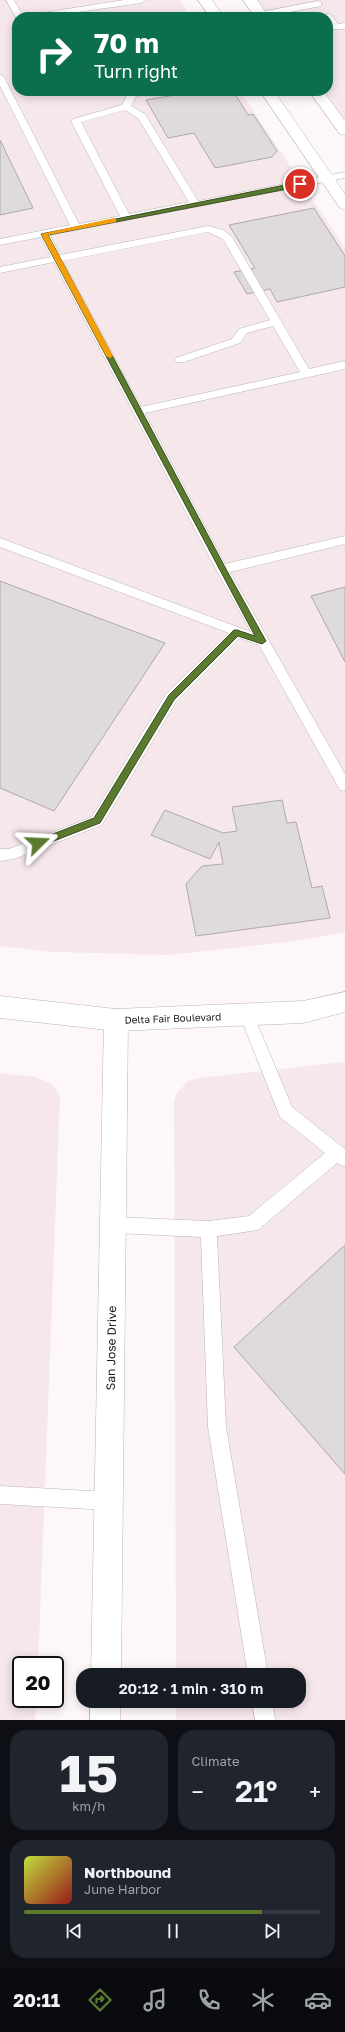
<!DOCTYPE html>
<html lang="en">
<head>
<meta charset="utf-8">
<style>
  :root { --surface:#171b24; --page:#20242c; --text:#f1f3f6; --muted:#9ea1a6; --line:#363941; --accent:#5b7a30 }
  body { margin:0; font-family:"Golos Text",sans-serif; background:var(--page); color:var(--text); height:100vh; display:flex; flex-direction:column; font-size:15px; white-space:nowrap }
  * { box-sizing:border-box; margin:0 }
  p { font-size:13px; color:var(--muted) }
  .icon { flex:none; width:22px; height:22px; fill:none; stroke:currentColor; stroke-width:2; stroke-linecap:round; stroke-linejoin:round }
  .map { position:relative; height:1720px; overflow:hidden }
  .drawer { display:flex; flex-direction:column; gap:10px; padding:10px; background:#0d0f14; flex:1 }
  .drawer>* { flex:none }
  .banner { position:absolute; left:12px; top:12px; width:321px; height:84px; border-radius:16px; box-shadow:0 2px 10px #0003; background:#0b6e4f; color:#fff; overflow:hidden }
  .speed { position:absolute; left:12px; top:1656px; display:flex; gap:8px; font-size:20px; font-weight:700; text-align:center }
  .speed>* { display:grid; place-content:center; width:52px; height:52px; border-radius:50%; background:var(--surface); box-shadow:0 2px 10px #0003; line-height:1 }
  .speed .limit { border:2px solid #111; border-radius:6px; background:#fff; color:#111 }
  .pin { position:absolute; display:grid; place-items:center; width:34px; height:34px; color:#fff; margin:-17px; border:2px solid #fff; border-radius:50%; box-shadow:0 1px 4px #0007 }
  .me { position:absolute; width:44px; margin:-22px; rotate:69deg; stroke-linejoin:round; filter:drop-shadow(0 0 3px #0008) }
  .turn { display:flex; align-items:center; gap:14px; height:84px; padding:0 16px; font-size:18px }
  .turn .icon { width:52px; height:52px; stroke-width:2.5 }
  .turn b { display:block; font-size:28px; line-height:34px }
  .big { font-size:30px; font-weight:600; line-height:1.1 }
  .drawer .card { flex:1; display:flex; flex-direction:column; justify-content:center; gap:6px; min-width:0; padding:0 14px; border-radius:16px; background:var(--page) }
  .drawer .dial { align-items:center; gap:0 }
  .dial b { font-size:52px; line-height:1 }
  .song { display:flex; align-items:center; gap:12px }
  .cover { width:48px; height:48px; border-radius:6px; background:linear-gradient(135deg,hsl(70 70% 55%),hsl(0 70% 35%)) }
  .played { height:4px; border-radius:2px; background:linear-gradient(90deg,var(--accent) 80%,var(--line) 80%) }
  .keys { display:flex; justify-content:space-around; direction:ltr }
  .heat { display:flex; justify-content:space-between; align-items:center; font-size:22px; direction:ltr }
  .drawer .tiles { flex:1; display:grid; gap:10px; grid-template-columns:1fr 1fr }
  .card:last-child { grid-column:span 2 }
  .trip { position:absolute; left:76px; top:1668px; width:230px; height:40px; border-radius:16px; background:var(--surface); box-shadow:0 2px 10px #0003; font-weight:600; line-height:40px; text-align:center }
  .dock { display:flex; height:64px; justify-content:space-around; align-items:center; background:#090b0e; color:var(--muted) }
  .dock .icon { width:28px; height:28px }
  .dock .selected { color:var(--accent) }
  .dock b { font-size:18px; color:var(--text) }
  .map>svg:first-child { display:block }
</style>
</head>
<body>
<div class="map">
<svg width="345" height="1720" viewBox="0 0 345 1720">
  <rect width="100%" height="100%" fill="#fdf7f8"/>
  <path fill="#f6e7eb" d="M0,0h180l11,17h-174v74h223l105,157v684l-48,9 -127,14 -115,-3 -55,-6z
    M250,0h95v131l-29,-40h12v-74h-66z
    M345,1062v658h-169v-19h123v-26h-123l-2,-573 3,-9 11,-12 20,-4z
    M0,1073l35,4 17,7 8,12 -22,569h-17v34h15l-1,21h-35z"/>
  <path fill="#dfdadb" stroke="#aea9aa" d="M198,91h35l15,24 5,-1 24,37 -5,6 -57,11 -21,-35 -26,5 -22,-38z
    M0,140l33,68 -33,7z
    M314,208l31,48v31l-68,15 -7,-13 -23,5 -13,-22 21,-4 -26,-43z
    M0,581l165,62 -111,168 -54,-23z
    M345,587v75l-34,-66z
    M282,800l5,23 9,-1 16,66 10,-2 8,32 -134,18 -10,-52 16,-18 21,-2 -4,-22 -9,17 -59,-24 14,-25 58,23 14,-2 -5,-24z
    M345,1245v229l-111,-127z"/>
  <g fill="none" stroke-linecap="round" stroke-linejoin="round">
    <g stroke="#bab5b6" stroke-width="1">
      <path id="service" d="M6,0h8l9,16 101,-16h21l-4,3 -98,14h-26v2z
        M318,1l3,1v4l-57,11 -7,-2 4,-3z
        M328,14l3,1 7,9 7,-1v6h-12l-5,-6v-6h-4z
        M0,74l4,3 75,147 41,-8 -49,-95 2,-2 49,-14 7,-13 3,-1h22l-2,2 -16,3 -5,10 14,8 53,87 147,-29v6l-295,57 10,20 148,-29 15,4 9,7 77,132 36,-8v8l-200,44 80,151 120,-28v8l-115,28 115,202v17l-5,-1 -81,-145 -19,-7 -64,64 -74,123 -88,34 -14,2v-12h9l83,-32 74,-123 63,-61 -229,-86v-9l251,94 -35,-63 -162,-307 -54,11v-6l51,-10 -10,-20 -41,8v-6l70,-14 -70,-139zM125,110l13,8 51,84 -60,12 -48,-92zM208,232l15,7 47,81 -31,9 -7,10 -56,19 -1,2 1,2h8l56,-19 7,-10 26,-7 27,46 -159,35 -78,-146z
        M52,91h19c-4,4 -15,4 -19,0z
        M247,1009l5,2 2,5 38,91 53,42v18l-8,-4 -79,67 -41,6 9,191 42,248h-20l-40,-248 -7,-190 -87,-4 -6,-2 -2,-6 2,-6 6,-2 95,4 40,-5 76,-63 -45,-36 -40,-101 2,-5z
        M0,1486l108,6 6,3 3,6 -3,6 -6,3 -108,-6z
        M252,1701h20l3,19h-20z"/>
    </g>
    <g stroke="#bab5b6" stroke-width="1">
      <path id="minor" d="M116,1009l8,3 4,8 -7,655h-30l13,-655 4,-8z
        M90,1701h30v19h-30z"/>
    </g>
    <g stroke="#bab5b6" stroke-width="1">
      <path id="tertiary" d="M345,992v20l-42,11 -187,8 -116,-13v-22l116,13 187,-8z"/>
    </g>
    <g stroke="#bab5b6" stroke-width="1">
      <path id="secondary" d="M198,0h14l12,17h-14z
        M243,0h14l12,17h-14z
        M260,91h14l71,103v16l-5,-2z
        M309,91h14l22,30v14l-5,-1z"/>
    </g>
    <use href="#service" fill="#fff" fill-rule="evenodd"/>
    <use href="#minor" fill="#fff" fill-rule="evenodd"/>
    <use href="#tertiary" fill="#fff" fill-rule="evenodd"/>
    <use href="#secondary" fill="#fff" fill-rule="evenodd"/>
  </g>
  <path fill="#5b7a30" stroke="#3b4f1f" d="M300,182l3,2v2l-255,49 178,334 40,72 -4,3 -24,-8 -64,64 -74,123 -59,23h-6v-5l59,-23 75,-123 65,-65h3l18,6 -214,-402z"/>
  <path fill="#f59e0b" d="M114,218l2,1v3l-68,13 65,121 -3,2 -4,-2 -65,-122z"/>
  <g text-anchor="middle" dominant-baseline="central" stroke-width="4" stroke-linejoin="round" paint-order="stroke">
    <g font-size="10" fill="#1a1818" stroke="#fff">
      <text transform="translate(173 1018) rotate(-2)">Delta Fair Boulevard</text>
    </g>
    <g font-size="12" fill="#1a1818" stroke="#fff">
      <text transform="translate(111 1348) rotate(-89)">San Jose Drive</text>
    </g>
  </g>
</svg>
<div class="speed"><div class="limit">20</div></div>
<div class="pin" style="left:300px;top:184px;background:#d93025"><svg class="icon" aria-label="arrive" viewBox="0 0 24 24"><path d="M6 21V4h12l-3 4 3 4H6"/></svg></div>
<svg class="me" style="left:38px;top:843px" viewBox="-20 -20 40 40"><path d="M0-17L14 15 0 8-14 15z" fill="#5b7a30" stroke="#fff" stroke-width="4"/></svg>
<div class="trip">20:12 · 1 min · 310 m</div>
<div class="banner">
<div class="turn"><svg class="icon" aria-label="right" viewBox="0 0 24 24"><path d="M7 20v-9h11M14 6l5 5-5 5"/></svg><div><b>70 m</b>Turn right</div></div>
</div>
</div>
<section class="drawer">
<div class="tiles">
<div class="card dial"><b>15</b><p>km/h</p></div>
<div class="card"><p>Climate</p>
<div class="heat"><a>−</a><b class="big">21°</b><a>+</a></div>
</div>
<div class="card">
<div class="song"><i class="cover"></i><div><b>Northbound</b><p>June Harbor</p></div></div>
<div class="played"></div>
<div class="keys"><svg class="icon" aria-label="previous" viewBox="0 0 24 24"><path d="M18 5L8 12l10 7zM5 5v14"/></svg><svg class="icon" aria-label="pause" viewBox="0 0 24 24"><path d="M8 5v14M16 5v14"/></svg><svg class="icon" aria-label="next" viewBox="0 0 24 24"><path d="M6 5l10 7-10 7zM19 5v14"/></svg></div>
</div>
</div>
</section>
<nav class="dock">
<b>20:11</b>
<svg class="icon selected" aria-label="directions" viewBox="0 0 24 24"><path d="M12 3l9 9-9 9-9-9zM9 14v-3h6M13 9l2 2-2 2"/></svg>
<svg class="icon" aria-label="music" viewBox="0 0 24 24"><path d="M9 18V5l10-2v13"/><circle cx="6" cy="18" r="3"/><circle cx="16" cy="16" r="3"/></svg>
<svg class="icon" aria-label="phone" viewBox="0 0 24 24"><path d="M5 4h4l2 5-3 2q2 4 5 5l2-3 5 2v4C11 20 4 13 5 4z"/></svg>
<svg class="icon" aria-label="climate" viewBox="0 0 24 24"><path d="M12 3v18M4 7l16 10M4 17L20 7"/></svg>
<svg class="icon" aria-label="car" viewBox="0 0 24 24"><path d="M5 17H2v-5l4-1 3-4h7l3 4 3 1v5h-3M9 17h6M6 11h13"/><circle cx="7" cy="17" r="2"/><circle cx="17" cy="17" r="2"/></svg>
</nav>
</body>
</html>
